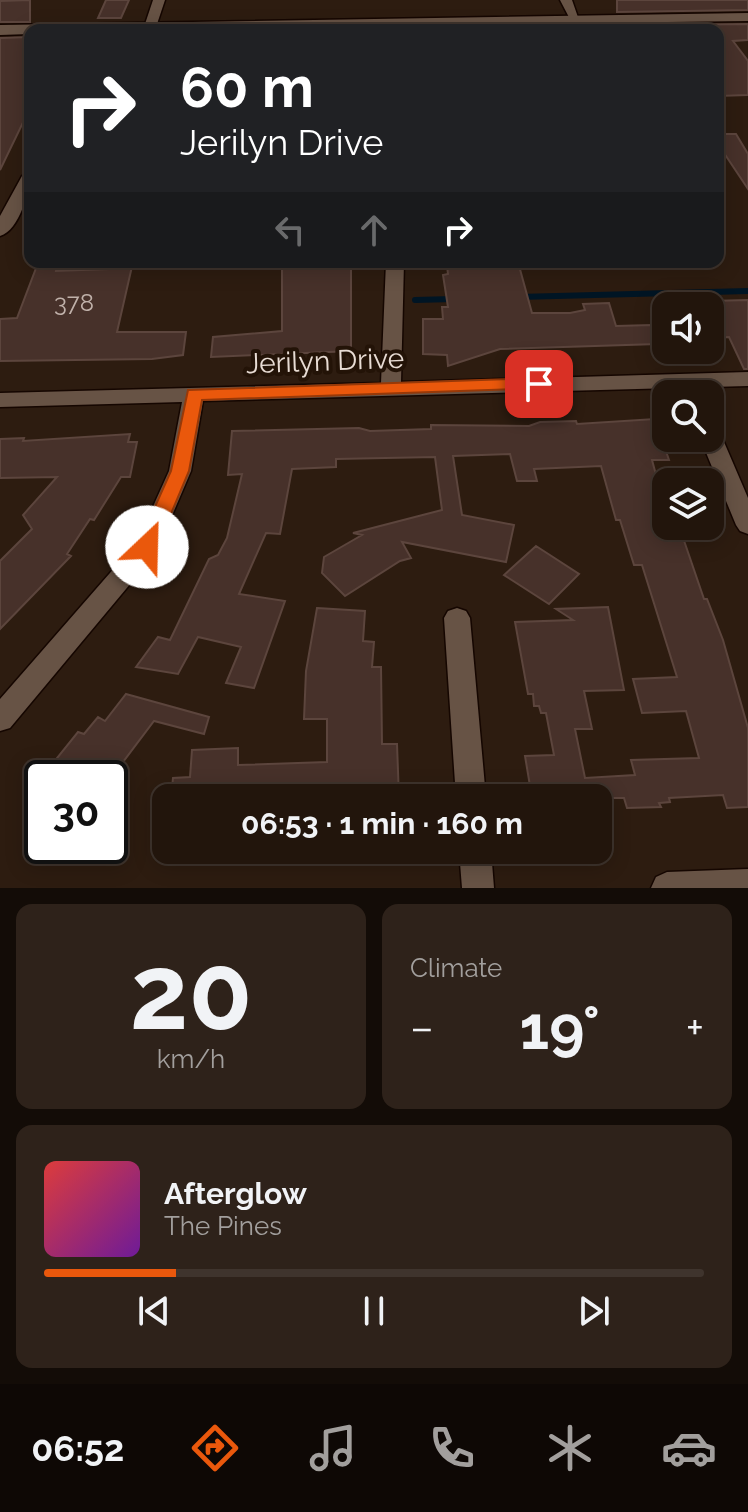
<!DOCTYPE html>
<html lang="en">
<head>
<meta charset="utf-8">
<style>
  :root { --surface:#22150c; --page:#2e221a; --text:#f1f3f6; --muted:#a29f9d; --line:#3f342d; --accent:#ea580c }
  body { margin:0; font-family:Raleway,sans-serif; background:var(--page); color:var(--text); height:100vh; display:flex; flex-direction:column; font-size:30px; white-space:nowrap }
  * { box-sizing:border-box; margin:0 }
  p { font-size:26px; color:var(--muted) }
  .icon { flex:none; width:44px; height:44px; fill:none; stroke:currentColor; stroke-width:2; stroke-linecap:round; stroke-linejoin:round }
  .map { position:relative; height:888px; overflow:hidden }
  .side { display:flex; flex-direction:column; gap:16px; padding:16px; background:#130c07; flex:1 }
  .side>* { flex:none }
  .banner { position:absolute; left:24px; top:24px; width:700px; height:244px; border-radius:16px; box-shadow:0 4px 20px #0003,0 0 0 2px var(--line); background:#202124; color:#fff; overflow:hidden }
  .tools { position:absolute; left:652px; top:292px; display:grid; gap:16px }
  .tools a { display:grid; place-items:center; width:72px; height:72px; border-radius:16px; background:var(--surface); box-shadow:0 4px 20px #0003,0 0 0 2px var(--line); font-size:40px }
  .speed { position:absolute; left:24px; top:760px; display:flex; gap:16px; font-size:40px; font-weight:700; text-align:center }
  .speed>* { display:grid; place-content:center; width:104px; height:104px; border-radius:50%; background:var(--surface); box-shadow:0 4px 20px #0003,0 0 0 2px var(--line); line-height:1 }
  .speed .limit { border:4px solid #111; border-radius:12px; background:#fff; color:#111 }
  .pin { position:absolute; display:grid; place-items:center; width:68px; height:68px; color:#fff; margin:-34px; border-radius:16px; box-shadow:0 4px 12px #0006 }
  .me { position:absolute; width:88px; margin:-44px; rotate:24deg; stroke-linejoin:round; filter:drop-shadow(0 0 6px #0008) }
  .turn { display:flex; align-items:center; gap:28px; height:168px; padding:0 24px; font-size:36px }
  .turn .icon { width:104px; height:104px; stroke-width:2.5 }
  .turn b { display:block; font-size:56px; line-height:68px }
  .lanes { display:flex; align-items:center; height:76px; padding:0 24px; background:#0003; justify-content:center; gap:40px; direction:ltr }
  .lanes .off { opacity:.35 }
  .big { font-size:60px; font-weight:700; line-height:1.1 }
  .side .widget { flex:1; display:flex; flex-direction:column; justify-content:center; gap:12px; min-width:0; padding:0 28px; border-radius:16px; background:var(--page) }
  .side .dial { align-items:center; gap:0 }
  .dial b { font-size:104px; line-height:1 }
  .song { display:flex; align-items:center; gap:24px }
  .cover { width:96px; height:96px; border-radius:12px; background:linear-gradient(135deg,hsl(0 70% 55%),hsl(280 70% 35%)) }
  .played { height:8px; border-radius:4px; background:linear-gradient(90deg,var(--accent) 20%,var(--line) 20%) }
  .keys { display:flex; justify-content:space-around; direction:ltr }
  .heat { display:flex; justify-content:space-between; align-items:center; font-size:44px; direction:ltr }
  .side .tiles { flex:1; display:grid; gap:16px; grid-template-columns:1fr 1fr }
  .widget:last-child { grid-column:span 2 }
  .trip { position:absolute; left:152px; top:784px; width:460px; height:80px; border-radius:16px; background:var(--surface); box-shadow:0 4px 20px #0003,0 0 0 2px var(--line); font-weight:700; line-height:80px; text-align:center }
  .dock { display:flex; height:128px; justify-content:space-around; align-items:center; background:#0e0805; color:var(--muted) }
  .dock .icon { width:56px; height:56px }
  .dock .selected { color:var(--accent) }
  .dock b { font-size:36px; color:var(--text) }
  .map>svg:first-child { display:block }
</style>
</head>
<body>
<div class="map">
<svg width="748" height="888" viewBox="0 0 748 888">
  <rect width="100%" height="100%" fill="#2d1c10"/>
  <g fill="none" stroke-linecap="round" stroke-linejoin="round">
    <path stroke="#001524" stroke-width="6" d="M518,297l230,-6
      M415,300l39,-1"/>
  </g>
  <path fill="#47312a" stroke="#5c453d" stroke-width="2" d="M30,0v22h-30v-21z
    M106,0h23l-8,18h-23z
    M617,0h131v10l-131,2z
    M748,24v16l-15,1 15,20v34l-30,1v-66h-58l-2,-5z
    M30,37v71l-30,62v-132z
    M718,134h18l12,20v35l-30,-45z
    M58,262l-2,9 53,-2 2,-7h22l-16,70h69l-3,23 -31,4 -152,2v-42l17,-1 21,-55z
    M282,262h69v89l-140,6 2,-20 69,-6z
    M465,262h53l14,51h38l15,-3 -2,-6 26,-1 7,23 35,-1 6,19 -157,5 -52,17 -1,-11 -24,-1v-35h20l-1,-12h6l-5,-32 5,-1 -1,-8 19,-1z
    M748,300v69h-4l-15,-32 -19,1v-37z
    M655,419l14,41h-17l10,37h4v29h13l25,73h3l16,41 25,88v79l-21,1 -4,-13 -54,3 1,4 -11,1 2,4 -34,1 -3,-10h-92l-7,-42 29,-1 -8,-42h-5l-2,-7h-5l-1,-12h-5l-13,-72 58,-2 -17,-11 52,-2 16,83 -40,1 8,38h-17l10,49 50,-3 -4,-15 68,-2 -13,-47 -44,2 -9,-34 44,-2 -35,-112h-8l-14,-45h-4l-15,-54 -67,3 3,12h-20l-7,-27 -57,2 9,59 52,10 -8,37 -104,-20 9,16 -11,3 -55,35 -23,-23 2,-16 38,-22 -9,-2 89,-23 -7,-53 -99,2v8l-44,2 -12,65 -14,-1 -27,61 46,7 -31,87 -28,-5 15,-36 -43,-10 -20,37 -42,-7 22,-30 12,3 39,-81 9,-4 9,-17 15,-64 -14,1 4,-44 127,-3 11,3 61,-2v-4l98,1 11,-4 36,-1 1,3z
    M130,434l-2,8h9l-7,35h-9l-27,43 -4,-1 -23,35 4,2 -71,73v-68l32,-32 -9,-14 34,-38 -57,1v-39l24,-1 -1,3z
    M536,546l43,28 -30,30 -45,-29z
    M317,608l48,3 -2,30 11,1 -2,25h9l1,77h15l2,54h-228l2,-20 17,-1 2,-27 46,-2v17l89,-3v-43h-23l2,-48z
    M126,694l83,23 -5,17 -50,-13 -34,45 -2,12h-77l37,-46 6,2 14,-17 7,4z"/>
  <g fill="none" stroke-linecap="round" stroke-linejoin="round">
    <g stroke="#150600" stroke-width="3">
      <path id="service" d="M645,17h4l8,13h-6l-7,-12z"/>
    </g>
    <g stroke="#150600" stroke-width="3">
      <path id="minor" d="M153,0h12l-9,27 -9,3 -3,-3z
        M560,0h12l8,23h-8z
        M30,171c0,19 -10,59 -30,65v-20l22,-40z
        M386,262h18l-3,120 347,-10v14l-545,15 -12,70 -35,82 -146,175 -10,3v-32l137,-157 32,-71 13,-69 -182,5v-14l381,-10z
        M710,428l11,7 27,63v36l-8,-3 -4,-6 -36,-87h10z
        M457,608l9,3 4,7 16,180h-30l-12,-180 4,-7z
        M459,850h32l3,38h-32z
        M748,869v19h-97l5,-11 11,-5z"/>
    </g>
    <g stroke="#150600" stroke-width="3">
      <path id="tertiary" d="M748,13v8l-718,9v4l-30,1v-10z"/>
    </g>
    <use href="#service" fill="#675345" fill-rule="evenodd"/>
    <use href="#minor" fill="#675345" fill-rule="evenodd"/>
    <use href="#tertiary" fill="#675345" fill-rule="evenodd"/>
  </g>
  <path fill="#ea580c" stroke="#983908" stroke-width="2" d="M539,378l6,2v8l-343,12 -13,71 -32,76 -10,7 -10,-7 34,-76 17,-81z"/>
  <g text-anchor="middle" dominant-baseline="central" stroke-width="8" stroke-linejoin="round" paint-order="stroke">
    <g font-size="24" fill="#c0b1aa">
      <text x="74" y="302">378</text>
    </g>
    <g font-size="28" fill="#e8dcd4" stroke="#231307">
      <text transform="translate(325 361) rotate(-2)">Jerilyn Drive</text>
    </g>
  </g>
</svg>
<div class="tools">
<a><svg class="icon" aria-label="sound" viewBox="0 0 24 24"><path d="M4 9h4l5-4v14l-5-4H4zM17 9q2 3 0 6"/></svg></a>
<a><svg class="icon" aria-label="search" viewBox="0 0 24 24"><circle cx="10" cy="10" r="6"/><path d="M15 15l6 6"/></svg></a>
<a><svg class="icon" aria-label="layers" viewBox="0 0 24 24"><path d="M12 4l9 5-9 5-9-5zM3 14l9 5 9-5"/></svg></a>
</div>
<div class="speed"><div class="limit">30</div></div>
<div class="pin" style="left:539px;top:384px;background:#d93025"><svg class="icon" aria-label="arrive" viewBox="0 0 24 24"><path d="M6 21V4h12l-3 4 3 4H6"/></svg></div>
<svg class="me" style="left:147px;top:547px" viewBox="-20 -20 40 40"><circle r="19" fill="#fff"/><path d="M0-13L10 11 0 6-10 11z" fill="#ea580c"/></svg>
<div class="trip">06:53 · 1 min · 160 m</div>
<div class="banner">
<div class="turn"><svg class="icon" aria-label="right" viewBox="0 0 24 24"><path d="M7 20v-9h11M14 6l5 5-5 5"/></svg><div><b>60 m</b>Jerilyn Drive</div></div>
<div class="lanes"><svg class="icon off" aria-label="left" viewBox="0 0 24 24"><path d="M17 20v-9H6M10 6l-5 5 5 5"/></svg><svg class="icon off" aria-label="ahead" viewBox="0 0 24 24"><path d="M12 20V5M6 11l6-6 6 6"/></svg><svg class="icon" aria-label="right" viewBox="0 0 24 24"><path d="M7 20v-9h11M14 6l5 5-5 5"/></svg></div>
</div>
</div>
<section class="side">
<div class="tiles">
<div class="widget dial"><b>20</b><p>km/h</p></div>
<div class="widget"><p>Climate</p>
<div class="heat"><a>−</a><b class="big">19°</b><a>+</a></div>
</div>
<div class="widget">
<div class="song"><i class="cover"></i><div><b>Afterglow</b><p>The Pines</p></div></div>
<div class="played"></div>
<div class="keys"><svg class="icon" aria-label="previous" viewBox="0 0 24 24"><path d="M18 5L8 12l10 7zM5 5v14"/></svg><svg class="icon" aria-label="pause" viewBox="0 0 24 24"><path d="M8 5v14M16 5v14"/></svg><svg class="icon" aria-label="next" viewBox="0 0 24 24"><path d="M6 5l10 7-10 7zM19 5v14"/></svg></div>
</div>
</div>
</section>
<nav class="dock">
<b>06:52</b>
<svg class="icon selected" aria-label="directions" viewBox="0 0 24 24"><path d="M12 3l9 9-9 9-9-9zM9 14v-3h6M13 9l2 2-2 2"/></svg>
<svg class="icon" aria-label="music" viewBox="0 0 24 24"><path d="M9 18V5l10-2v13"/><circle cx="6" cy="18" r="3"/><circle cx="16" cy="16" r="3"/></svg>
<svg class="icon" aria-label="phone" viewBox="0 0 24 24"><path d="M5 4h4l2 5-3 2q2 4 5 5l2-3 5 2v4C11 20 4 13 5 4z"/></svg>
<svg class="icon" aria-label="climate" viewBox="0 0 24 24"><path d="M12 3v18M4 7l16 10M4 17L20 7"/></svg>
<svg class="icon" aria-label="car" viewBox="0 0 24 24"><path d="M5 17H2v-5l4-1 3-4h7l3 4 3 1v5h-3M9 17h6M6 11h13"/><circle cx="7" cy="17" r="2"/><circle cx="17" cy="17" r="2"/></svg>
</nav>
</body>
</html>
